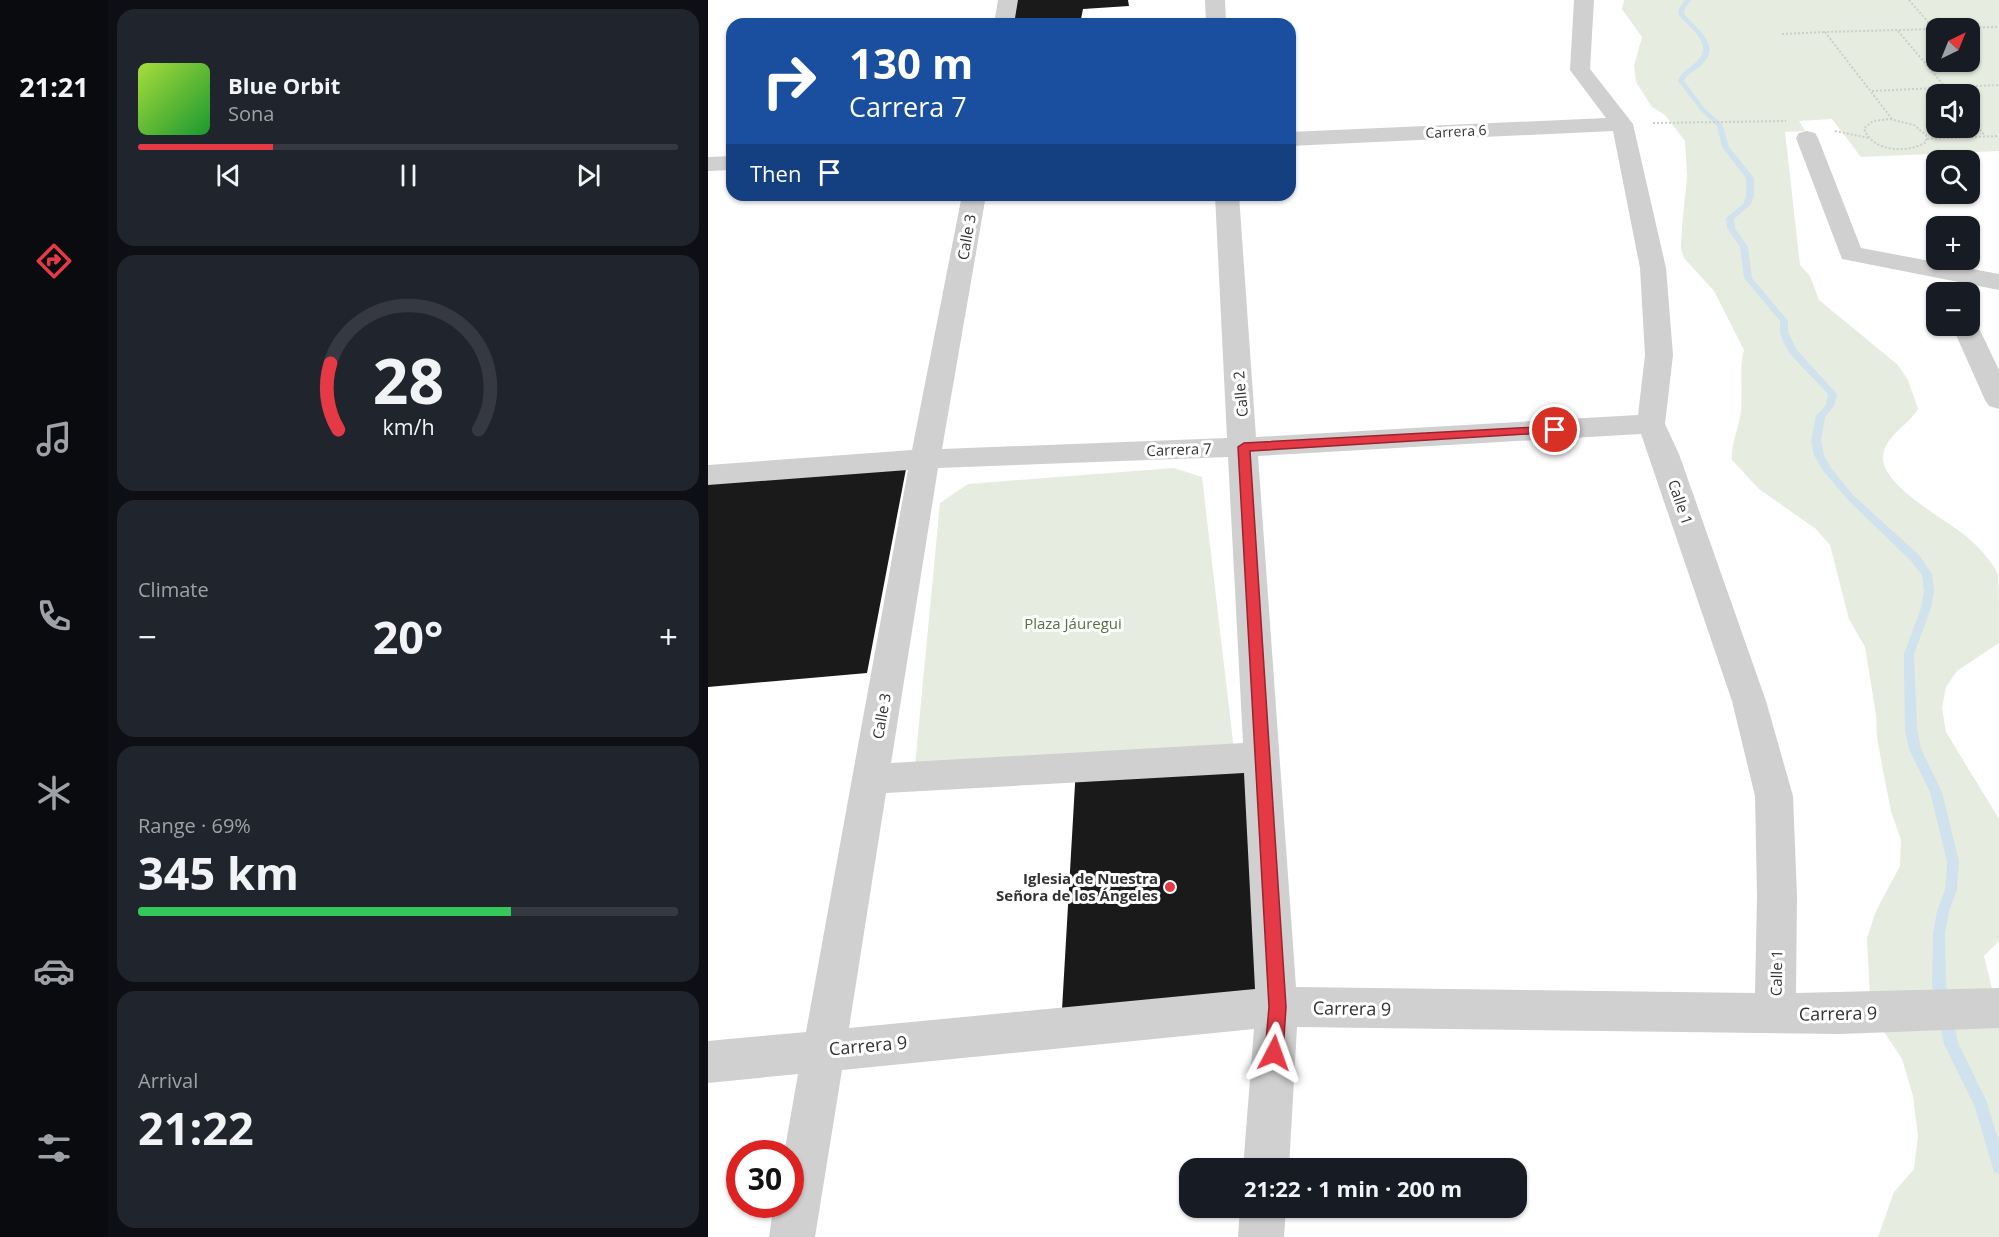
<!DOCTYPE html>
<html lang="en">
<head>
<meta charset="utf-8">
<style>
  :root { --surface:#171b24; --page:#20242c; --text:#f1f3f6; --muted:#9ea1a6; --line:#363941; --accent:#e63946 }
  body { margin:0; font-family:"Open Sans",sans-serif; background:var(--page); color:var(--text); height:100vh; display:flex; flex-direction:column; font-size:22px; white-space:nowrap }
  * { box-sizing:border-box; margin:0 }
  p { font-size:20px; color:var(--muted) }
  .icon { flex:none; width:33px; height:33px; fill:none; stroke:currentColor; stroke-width:2; stroke-linecap:round; stroke-linejoin:round }
  .map { position:relative; flex:1; overflow:hidden }
  .details { display:flex; flex-direction:column; gap:9px; padding:9px; background:#0d0f14; width:600px }
  .details>* { flex:none }
  .banner { position:absolute; left:18px; top:18px; width:570px; height:183px; border-radius:18px; box-shadow:0 2px 4px #0004; background:#1a4fa0; color:#fff; overflow:hidden }
  .needle { width:39px; rotate:43deg }
  .buttons { position:absolute; left:1218px; top:18px; display:grid; gap:12px }
  .buttons a { display:grid; place-items:center; width:54px; height:54px; border-radius:12px; background:var(--surface); box-shadow:0 2px 4px #0004; font-size:30px }
  .speed { position:absolute; left:18px; top:1140px; display:flex; gap:12px; font-size:30px; font-weight:700; text-align:center }
  .speed>* { display:grid; place-content:center; width:78px; height:78px; border-radius:50%; background:var(--surface); box-shadow:0 2px 4px #0004; line-height:1 }
  .speed .limit { border:9px solid #d22; background:#fff; color:#111 }
  .pin { position:absolute; display:grid; place-items:center; width:51px; height:51px; color:#fff; margin:-26px; border:3px solid #fff; border-radius:50%; box-shadow:0 2px 6px #0007 }
  .me { position:absolute; width:66px; margin:-33px; rotate:4deg; stroke-linejoin:round; filter:drop-shadow(0 0 4px #0008) }
  .turn { display:flex; align-items:center; gap:21px; height:126px; padding:0 24px; font-size:27px }
  .turn .icon { width:78px; height:78px; stroke-width:2.5 }
  .turn b { display:block; font-size:42px; line-height:51px }
  .then { display:flex; align-items:center; height:57px; padding:0 24px; background:#0003; gap:12px; font-size:22px }
  .big { font-size:45px; font-weight:700; line-height:1.1 }
  .details .tile { flex:1; display:flex; flex-direction:column; justify-content:center; gap:9px; min-width:0; padding:0 21px; border-radius:18px; background:var(--page) }
  .details .dial { align-items:center; gap:0 }
  .dial svg { height:156px; overflow:visible; fill:none; stroke:var(--line); stroke-width:7; stroke-linecap:round; text-anchor:middle }
  .dial text { fill:var(--text); stroke:none }
  .song { display:flex; align-items:center; gap:18px }
  .cover { width:72px; height:72px; border-radius:9px; background:linear-gradient(135deg,hsl(80 70% 55%),hsl(130 70% 35%)) }
  .played { height:6px; border-radius:3px; background:linear-gradient(90deg,var(--accent) 25%,var(--line) 25%) }
  .keys { display:flex; justify-content:space-around; direction:ltr }
  .heat { display:flex; justify-content:space-between; align-items:center; font-size:33px; direction:ltr }
  .charge { height:9px; border-radius:4px; background:linear-gradient(90deg,#34c759 69%,var(--line) 0) }
  .trip { position:absolute; left:471px; top:1158px; width:348px; height:60px; border-radius:18px; background:var(--surface); box-shadow:0 2px 4px #0004; font-weight:700; line-height:60px; text-align:center }
  main { display:flex; flex:1; min-height:0 }
  .tabs { display:flex; flex-direction:column; width:108px; justify-content:space-around; align-items:center; background:#090b0e; color:var(--muted) }
  .tabs .icon { width:42px; height:42px }
  .tabs .selected { color:var(--accent) }
  .tabs b { font-size:27px; color:var(--text) }
  .map>svg:first-child { display:block }
</style>
</head>
<body>
<main>
<nav class="tabs">
<b>21:21</b>
<svg class="icon selected" aria-label="directions" viewBox="0 0 24 24"><path d="M12 3l9 9-9 9-9-9zM9 14v-3h6M13 9l2 2-2 2"/></svg>
<svg class="icon" aria-label="music" viewBox="0 0 24 24"><path d="M9 18V5l10-2v13"/><circle cx="6" cy="18" r="3"/><circle cx="16" cy="16" r="3"/></svg>
<svg class="icon" aria-label="phone" viewBox="0 0 24 24"><path d="M5 4h4l2 5-3 2q2 4 5 5l2-3 5 2v4C11 20 4 13 5 4z"/></svg>
<svg class="icon" aria-label="climate" viewBox="0 0 24 24"><path d="M12 3v18M4 7l16 10M4 17L20 7"/></svg>
<svg class="icon" aria-label="car" viewBox="0 0 24 24"><path d="M5 17H2v-5l4-1 3-4h7l3 4 3 1v5h-3M9 17h6M6 11h13"/><circle cx="7" cy="17" r="2"/><circle cx="17" cy="17" r="2"/></svg>
<svg class="icon" aria-label="filters" viewBox="0 0 24 24"><path d="M4 7h16M4 17h16"/><circle cx="9" cy="7" r="2"/><circle cx="15" cy="17" r="2"/></svg>
</nav>
<section class="details">
<div class="tile">
<div class="song"><i class="cover"></i><div><b>Blue Orbit</b><p>Sona</p></div></div>
<div class="played"></div>
<div class="keys"><svg class="icon" aria-label="previous" viewBox="0 0 24 24"><path d="M18 5L8 12l10 7zM5 5v14"/></svg><svg class="icon" aria-label="pause" viewBox="0 0 24 24"><path d="M8 5v14M16 5v14"/></svg><svg class="icon" aria-label="next" viewBox="0 0 24 24"><path d="M6 5l10 7-10 7zM19 5v14"/></svg></div>
</div>
<div class="tile dial"><svg viewBox="0 0 100 80">
<path d="M14 69A42 42 0 1 1 86 69"/>
<path d="M14 69A42 42 0 0 1 10 35" stroke="#e63946"/>
<text x="50" y="56" font-size="32" font-weight="700">28</text>
<text x="50" y="72" font-size="11">km/h</text>
</svg></div>
<div class="tile"><p>Climate</p>
<div class="heat"><a>−</a><b class="big">20°</b><a>+</a></div>
</div>
<div class="tile"><p>Range · 69%</p><b class="big">345 km</b><div class="charge"></div></div>
<div class="tile"><p>Arrival</p><b class="big">21:22</b></div>
</section>
<div class="map">
<svg width="1291" height="1237" viewBox="0 0 1291 1237">
  <rect width="100%" height="100%" fill="#fff"/>
  <path fill="#e6ecdf" fill-rule="evenodd" d="M916,0h375v151l-138,6 -29,-38 -33,2 6,10 -20,1 15,133 10,11 9,24 79,65 10,15 10,29c-9,15 -29,25 -34,42 -11,31 62,68 82,85 11,9 26,25 32,38 1,10 1,55 1,69l-42,28 -11,16 -4,21 4,24 53,87v122l-15,15 15,61v220h-121l16,-45 20,-23 4,-33 -5,-40 -11,-37 -20,-30 -12,-31 -3,-60 9,-27 24,-45 1,-26 -10,-29 -10,-51 -4,-23 -1,-23 -11,-67 -16,-28 -19,-74 -14,-16 -57,-40 -27,-29c-1,-16 5,-27 8,-43 4,-22 -2,-45 4,-67l-30,-59 -30,-33 -3,-10 1,-22 5,-49 -2,-36 -20,-26 -13,-8 -16,-25 -2,-16 8,-29 -20,-28zM1228,28h34v34h-34zM1228,94h34v34h-34z
    M466,468l28,9 33,282 -321,17 26,-273 28,-19z"/>
  <g fill="none" stroke-linecap="round" stroke-linejoin="round">
    <path fill="#cfe2ee" fill-rule="evenodd" d="M977,0h6l-6,8 -1,6c16,18 40,33 14,54 -6,4 -11,6 -14,13l21,28 17,15 7,23 25,31v18l-4,9 -16,14 1,9 13,19 4,31 36,43v11l9,18 40,44 -3,12 -9,11 -4,24 3,14 7,13 23,28 65,59 13,19 2,17 -3,17 -17,46 3,75 4,20 21,43 17,70 -2,28 -8,21 -4,23 1,51 12,58 28,57 13,42v32l-5,-2 -19,-65 -31,-63 -12,-59 1,-51 4,-23 8,-21 2,-28 -17,-70 -21,-43 -4,-20 -1,-56v-19l17,-46 3,-17 -2,-16 -11,-14 -63,-61 -24,-28 -10,-17 -3,-14 5,-25 10,-11 2,-11 -38,-40 -7,-12 -3,-10v-11l-36,-43 -4,-31 -13,-19 -1,-10 17,-14 3,-8v-18l-24,-31 -5,-21 -16,-15 -23,-30c3,-9 9,-11 16,-17 23,-19 -3,-34 -16,-50l1,-6z"/>
  </g>
  <path fill="#1a1a1a" d="M300,0h120l1,6 -46,3 -3,15h-76z
    M198,469l-39,204 -159,14v-205z
    M555,757l14,250 -216,20 15,-260z"/>
  <g fill="none" stroke-linecap="round" stroke-linejoin="round">
    <path stroke="#cdcdcd" stroke-width="2" stroke-dasharray="2 2" stroke-linecap="butt" d="M1201,0l25,29
      M1243,28l48,-1
      M1190,31l53,63
      M1074,34l43,-2
      M1164,91l127,-6
      M1262,117l15,19
      M1182,119l24,6 12,10v7c-18,12 -55,10 -62,-14l9,-7z
      M1184,119l-67,-87 111,-3
      M945,123l133,-2
      M1127,131l34,7
      M1219,139l72,-3"/>
    <path fill="#d0d0d0" fill-rule="evenodd" d="M290,0h20l-4,24h-20z
      M497,0h20l1,24h-20z
      M866,0h20l-4,69 43,55 33,144 7,87 -8,69 14,30 87,247 27,95 4,100 -1,97 203,-5v40l-159,6 -543,-7 -8,141h-46l11,-139 -412,41 -27,167h-46l5,-33h16v-50h-6l14,-80 -90,9v-42l98,-9 102,-562 -200,15v-20l204,-15 50,-255h24l-44,254 285,-11 -12,-243h24l17,242 382,-22 7,-60 -5,-87 -27,-137 -323,15v-14l316,-14 -36,-48zM933,434l91,267 23,95 2,100 -2,97 -459,-6 -38,-531zM520,457l15,286 -352,20 47,-295zM536,773l11,216 -406,39 37,-235z
      M1099,131l8,2 3,5 43,110 138,26v16l-157,-31 -46,-121 3,-5z
      M24,156v14l-24,1v-14z
      M1262,319l4,1 4,6 21,44v39l-10,-3 -4,-6 -33,-74h18z
      M532,1208h46l-2,29h-46z"/>
  </g>
  <path fill="#e63946" stroke="#96252e" stroke-width="1.5" d="M847,426l6,4 -2,2 -309,19 36,556 -3,46 -3,7 -6,2 -6,-2 -3,-7 4,-46 -31,-560 6,-4z"/>
  <circle fill="#e63946" stroke="#fff" stroke-width="2" cx="462" cy="887" r="6"/>
  <g text-anchor="middle" dominant-baseline="central" stroke-width="6" stroke-linejoin="round" paint-order="stroke">
    <g font-size="14" fill="#333" stroke="#fff">
      <text transform="translate(748 131) rotate(-3)">Carrera 6</text>
    </g>
    <g font-size="15" fill="#333" stroke="#fff">
      <text transform="translate(258 237) rotate(-80)">Calle 3</text>
      <text transform="translate(532 394) rotate(-95)">Calle 2</text>
      <text transform="translate(471 449) rotate(-2)">Carrera 7</text>
      <text transform="translate(973 502) rotate(71)">Calle 1</text>
      <text transform="translate(173 716) rotate(-80)">Calle 3</text>
      <text transform="translate(1068 973) rotate(-89)">Calle 1</text>
    </g>
    <g font-size="15" fill="#56703f" stroke="#fff">
      <text x="365" y="623">Plaza Jáuregui</text>
    </g>
    <g font-size="15" font-weight="bold" fill="#333" stroke="#fff" text-anchor="end">
      <text x="450" y="878">Iglesia de Nuestra<tspan x="450" dy="17">Señora de los Ángeles</tspan></text>
    </g>
    <g font-size="18" fill="#333" stroke="#fff">
      <text transform="translate(644 1008) rotate(1)">Carrera 9</text>
      <text transform="translate(1130 1013) rotate(-1)">Carrera 9</text>
      <text transform="translate(160 1045) rotate(-5)">Carrera 9</text>
    </g>
  </g>
</svg>
<div class="buttons">
<a><svg class="needle" viewBox="-14 -14 28 28"><path d="M0-13l5 13h-10z" fill="#e53935"/><path d="M0 13l5-13h-10z" fill="#9ea1a6"/></svg></a>
<a><svg class="icon" aria-label="sound" viewBox="0 0 24 24"><path d="M4 9h4l5-4v14l-5-4H4zM17 9q2 3 0 6"/></svg></a>
<a><svg class="icon" aria-label="search" viewBox="0 0 24 24"><circle cx="10" cy="10" r="6"/><path d="M15 15l6 6"/></svg></a>
<a>+</a>
<a>−</a>
</div>
<div class="speed"><div class="limit">30</div></div>
<div class="pin" style="left:847px;top:430px;background:#d93025"><svg class="icon" aria-label="arrive" viewBox="0 0 24 24"><path d="M6 21V4h12l-3 4 3 4H6"/></svg></div>
<svg class="me" style="left:566px;top:1053px" viewBox="-20 -20 40 40"><path d="M0-17L14 15 0 8-14 15z" fill="#e63946" stroke="#fff" stroke-width="4"/></svg>
<div class="trip">21:22 · 1 min · 200 m</div>
<div class="banner">
<div class="turn"><svg class="icon" aria-label="right" viewBox="0 0 24 24"><path d="M7 20v-9h11M14 6l5 5-5 5"/></svg><div><b>130 m</b>Carrera 7</div></div>
<div class="then">Then<svg class="icon" aria-label="arrive" viewBox="0 0 24 24"><path d="M6 21V4h12l-3 4 3 4H6"/></svg></div>
</div>
</div>
</main>
</body>
</html>
